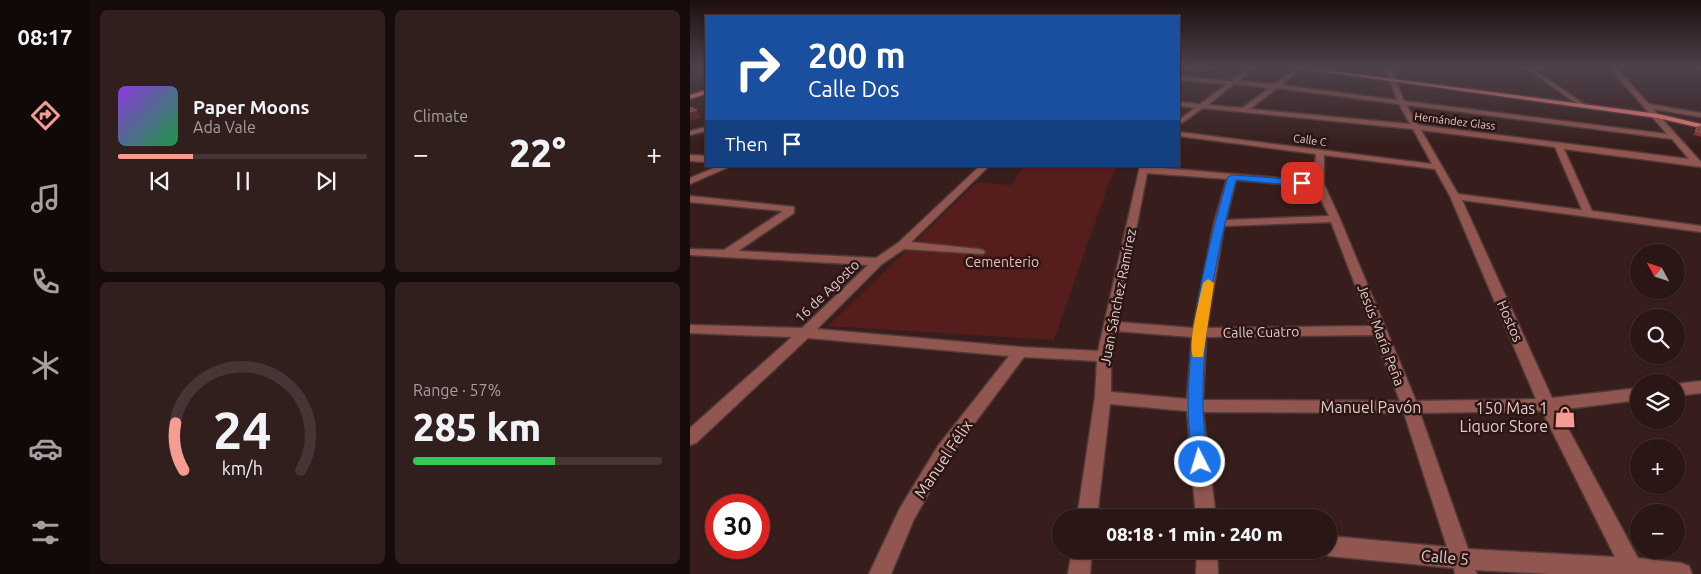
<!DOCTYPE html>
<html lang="en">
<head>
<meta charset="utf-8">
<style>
  :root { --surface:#291615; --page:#311f1e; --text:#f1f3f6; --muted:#a59fa0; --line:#453534; --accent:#f59c93 }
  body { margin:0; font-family:Ubuntu,sans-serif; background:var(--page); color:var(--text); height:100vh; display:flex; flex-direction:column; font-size:19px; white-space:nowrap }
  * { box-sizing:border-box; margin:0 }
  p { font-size:16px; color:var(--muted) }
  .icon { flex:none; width:28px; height:28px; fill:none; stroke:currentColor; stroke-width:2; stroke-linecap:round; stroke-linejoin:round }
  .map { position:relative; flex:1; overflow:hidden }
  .drawer { display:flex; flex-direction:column; gap:10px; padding:10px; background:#170c0c; width:600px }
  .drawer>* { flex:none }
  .guide { position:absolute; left:15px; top:15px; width:475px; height:152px; border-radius:0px; box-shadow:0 1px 4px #0004,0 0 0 1px var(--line); background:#1a4fa0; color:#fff; overflow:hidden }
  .needle { width:32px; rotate:310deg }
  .fabs { position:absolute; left:940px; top:244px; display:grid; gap:10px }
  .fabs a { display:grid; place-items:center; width:55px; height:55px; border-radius:50%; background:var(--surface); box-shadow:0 1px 4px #0004,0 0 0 1px var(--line); font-size:25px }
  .speed { position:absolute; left:15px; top:494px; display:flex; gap:10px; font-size:25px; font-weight:700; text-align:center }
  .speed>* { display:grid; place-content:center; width:65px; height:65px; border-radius:50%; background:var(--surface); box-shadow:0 1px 4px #0004,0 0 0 1px var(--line); line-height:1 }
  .speed .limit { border:8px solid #d22; background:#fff; color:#111 }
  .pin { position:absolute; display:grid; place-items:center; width:42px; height:42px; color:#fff; margin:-21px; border-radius:10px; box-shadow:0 2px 8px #0006 }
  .me { position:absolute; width:55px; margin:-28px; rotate:355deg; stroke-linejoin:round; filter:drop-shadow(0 0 4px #0008) }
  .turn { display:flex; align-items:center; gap:18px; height:105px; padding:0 20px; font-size:22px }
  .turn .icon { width:65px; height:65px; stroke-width:2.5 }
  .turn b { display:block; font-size:35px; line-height:42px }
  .then { display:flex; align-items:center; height:48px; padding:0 20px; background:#0003; gap:10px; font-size:19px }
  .big { font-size:38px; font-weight:800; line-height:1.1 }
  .drawer .widget { flex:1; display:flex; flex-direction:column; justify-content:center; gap:8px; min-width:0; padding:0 18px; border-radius:8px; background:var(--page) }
  .drawer .dial { align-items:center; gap:0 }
  .dial svg { height:130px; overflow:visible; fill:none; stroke:var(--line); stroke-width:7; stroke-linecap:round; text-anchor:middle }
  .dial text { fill:var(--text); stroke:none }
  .song { display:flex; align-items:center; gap:15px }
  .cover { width:60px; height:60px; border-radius:8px; background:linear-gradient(135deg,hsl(270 70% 55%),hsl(140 70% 35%)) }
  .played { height:5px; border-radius:2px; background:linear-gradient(90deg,var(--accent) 30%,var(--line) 30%) }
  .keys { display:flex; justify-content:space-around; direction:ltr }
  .heat { display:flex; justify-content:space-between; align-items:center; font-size:28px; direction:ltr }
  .charge { height:8px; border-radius:4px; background:linear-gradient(90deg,#34c759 57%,var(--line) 0) }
  .drawer .tiles { flex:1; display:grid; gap:10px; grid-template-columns:repeat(2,1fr) }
  .trip { position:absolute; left:362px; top:509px; width:285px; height:50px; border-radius:25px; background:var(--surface); box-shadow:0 1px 4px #0004,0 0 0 1px var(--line); font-weight:800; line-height:50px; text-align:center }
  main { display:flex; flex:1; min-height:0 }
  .menu { display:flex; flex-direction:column; width:90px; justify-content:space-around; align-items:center; background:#100908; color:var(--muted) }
  .menu .icon { width:35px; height:35px }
  .menu .current { color:var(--accent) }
  .menu b { font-size:22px; color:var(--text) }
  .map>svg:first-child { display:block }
</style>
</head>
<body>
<main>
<nav class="menu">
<b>08:17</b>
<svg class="icon current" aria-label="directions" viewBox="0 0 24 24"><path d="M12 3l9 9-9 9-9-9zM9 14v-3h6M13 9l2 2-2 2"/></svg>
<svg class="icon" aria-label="music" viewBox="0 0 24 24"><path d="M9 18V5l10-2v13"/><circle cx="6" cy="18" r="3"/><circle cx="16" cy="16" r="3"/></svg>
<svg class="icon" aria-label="phone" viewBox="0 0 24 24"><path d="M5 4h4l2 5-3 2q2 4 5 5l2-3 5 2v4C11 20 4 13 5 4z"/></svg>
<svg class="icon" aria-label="climate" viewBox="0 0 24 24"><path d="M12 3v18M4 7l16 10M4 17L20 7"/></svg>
<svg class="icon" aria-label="car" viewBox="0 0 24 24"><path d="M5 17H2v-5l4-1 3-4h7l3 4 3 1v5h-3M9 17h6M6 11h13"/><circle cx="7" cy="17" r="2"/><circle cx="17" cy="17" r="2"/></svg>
<svg class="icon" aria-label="filters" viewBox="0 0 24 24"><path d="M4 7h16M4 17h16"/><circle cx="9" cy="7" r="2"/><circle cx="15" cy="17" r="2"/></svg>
</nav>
<section class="drawer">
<div class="tiles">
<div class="widget">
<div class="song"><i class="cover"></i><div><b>Paper Moons</b><p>Ada Vale</p></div></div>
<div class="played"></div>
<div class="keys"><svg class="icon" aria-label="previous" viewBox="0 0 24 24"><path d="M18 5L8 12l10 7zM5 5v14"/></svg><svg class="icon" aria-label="pause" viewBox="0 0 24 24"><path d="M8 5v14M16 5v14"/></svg><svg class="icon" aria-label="next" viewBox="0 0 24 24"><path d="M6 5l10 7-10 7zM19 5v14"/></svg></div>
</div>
<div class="widget"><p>Climate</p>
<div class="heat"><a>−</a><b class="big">22°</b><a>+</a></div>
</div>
<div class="widget dial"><svg viewBox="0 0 100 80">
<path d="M14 69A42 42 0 1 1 86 69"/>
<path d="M14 69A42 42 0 0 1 9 40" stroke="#f59c93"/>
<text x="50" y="56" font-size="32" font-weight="700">24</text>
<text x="50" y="72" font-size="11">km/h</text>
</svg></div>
<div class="widget"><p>Range · 57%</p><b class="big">285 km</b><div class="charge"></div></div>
</div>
</section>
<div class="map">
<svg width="1011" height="574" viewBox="0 0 1011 574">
  <rect width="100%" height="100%" fill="#371e1c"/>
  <path fill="#551d1b" d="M334,166h94l-8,14 -56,160 -226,-14 149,-144 34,3z"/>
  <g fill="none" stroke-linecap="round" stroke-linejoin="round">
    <g stroke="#523a38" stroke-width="3">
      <path id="minor" d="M492,67h29l-3,2h-23z
        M560,67h6l-18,14 36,3 24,-17h6l-23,18 116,15 -12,-33h6l13,34 263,33 -58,-67h6l34,37 52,9v4l-48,-8 48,53v5l-137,-18 28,62 109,15v6l-239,-32 90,198 87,-10v12l-81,10 80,148 43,5 8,3 3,8h-142l-75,-4 2,4h-22l-1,-6 -125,-12 -7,-3 -1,-3h8v-14l118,11 -43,-134 -201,-1 13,106h-20l-9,-107 -77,-7 -13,114h-20l18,-121 2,-36 -73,-4 -74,99 -36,63 -23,55h-22l31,-66 38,-62 71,-90 -201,-18 -112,105 -6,2v-17l102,-91 -102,-4v-8l112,3 66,-63 -178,-10v-6l34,1 59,-39 -93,-9v-6l104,11v6l-56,38 138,7 22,-15 82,-77h9l-78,76 68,7 4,1 2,2 -2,2 -79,-5 -22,15 -65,65 203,18 78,4 42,-185 174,15 2,-27 -137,-18v-4l253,32 -19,-35 -210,-21 -24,17v-5l16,-12 -16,-2v-4l21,2 27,-20 -48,-4v-4l52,5zM544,84l36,4 -28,20 -34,-3zM587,88l122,16 11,20 -160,-15zM716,105l266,34 17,20 -271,-34zM731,130l134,17 27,63 -124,-16zM634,155l111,14 15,27 86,203 -120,2 -76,-182 -16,-35zM457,173l80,6 -13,44 -21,105 -75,-6zM546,180l79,7 14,29 -103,4zM641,222l40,104 -164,2 17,-102zM426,331l76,6 -5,62 -76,-7v-36zM684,335l26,66 -197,-1 3,-63zM852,411l73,146 -147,-8 -48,-136z
        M834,67h6l57,39 -5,1z
        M16,127v4l-16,4v-4z
        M0,155l16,1v6l-16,-1z
        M29,166h12l-41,18v-6z
        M1011,381v12l-25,3v-12z
        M382,550h20l-2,24h-22z
        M507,550h20l1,24h-22z"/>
    </g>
    <g stroke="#523a38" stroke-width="3">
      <path id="major" d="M599,67h13l356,47 43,10v4l-43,-10z
        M16,90v4l-16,5v-4z"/>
    </g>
    <use href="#minor" fill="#915650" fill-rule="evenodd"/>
    <use href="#major" fill="#fc8178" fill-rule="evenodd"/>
  </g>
  <path fill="#81312e" d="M1008,126h3v11l-8,-2z"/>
  <path fill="#5f2220" d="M7,110l4,8 -11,3v-9z"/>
  <path fill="#8b423f" stroke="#985855" d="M0,107l7,3 -7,2z
    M1008,126h3v7l-6,-2z"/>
  <linearGradient id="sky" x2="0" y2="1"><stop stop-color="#1e100f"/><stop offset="0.46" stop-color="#4d414b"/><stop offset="1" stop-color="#4d414b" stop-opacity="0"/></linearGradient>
  <rect width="1011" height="147" fill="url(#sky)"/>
  <path fill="#1a73e8" stroke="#114b97" d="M542,175l70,5 4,3 -4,3 -66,-6c-20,73 -34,150 -33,225 0,19 3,38 5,57l-2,5 -6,2 -5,-2 -3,-5c-1,-19 -4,-38 -4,-57 1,-77 18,-154 40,-228z"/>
  <path fill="#f59e0b" d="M518,279l6,4 -11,74h-10c-6,-12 7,-60 10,-74z"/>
  <defs>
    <g id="shop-bare" transform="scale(1.725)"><path d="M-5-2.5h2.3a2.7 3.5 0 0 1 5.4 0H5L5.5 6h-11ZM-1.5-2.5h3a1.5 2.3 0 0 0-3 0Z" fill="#f59c93" stroke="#2c1513" stroke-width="2.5" paint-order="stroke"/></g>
  </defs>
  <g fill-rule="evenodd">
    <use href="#shop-bare" x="875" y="417"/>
  </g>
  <g text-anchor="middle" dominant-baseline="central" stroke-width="5" stroke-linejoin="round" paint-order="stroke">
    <g font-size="11" fill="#dfcecc" stroke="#2c1513">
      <text transform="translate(765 121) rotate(7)">Hernández Glass</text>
      <text transform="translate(620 140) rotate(8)">Calle C</text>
    </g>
    <g font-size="14" fill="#efbcb7" stroke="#2c1513">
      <text x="312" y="262">Cementerio</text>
    </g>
    <g font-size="14" fill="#dfcecc" stroke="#2c1513">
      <text transform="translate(137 291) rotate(-44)">16 de Agosto</text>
      <text transform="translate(428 297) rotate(-79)">Juan Sánchez Ramírez</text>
      <text transform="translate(820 321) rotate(66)">Hostos</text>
      <text transform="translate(571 332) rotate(-1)">Calle Cuatro</text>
      <text transform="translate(691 335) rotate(69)">Jesús María Peña</text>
    </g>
    <g font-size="16" fill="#dfcecc" stroke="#2c1513">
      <text x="681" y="407">Manuel Pavón</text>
      <text transform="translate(253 459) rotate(-56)">Manuel Félix</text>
      <text transform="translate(755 557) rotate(5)">Calle 5</text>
    </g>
    <g font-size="16" fill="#dfcecc" stroke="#2c1513" text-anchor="end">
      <text x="858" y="408">150 Mas 1<tspan x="858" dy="18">Liquor Store</tspan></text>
    </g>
  </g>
</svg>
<div class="fabs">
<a><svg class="needle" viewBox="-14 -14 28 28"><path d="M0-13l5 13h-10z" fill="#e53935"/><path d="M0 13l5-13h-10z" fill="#a59fa0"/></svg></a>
<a><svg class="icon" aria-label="search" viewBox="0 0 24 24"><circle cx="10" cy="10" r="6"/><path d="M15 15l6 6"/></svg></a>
<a><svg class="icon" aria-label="layers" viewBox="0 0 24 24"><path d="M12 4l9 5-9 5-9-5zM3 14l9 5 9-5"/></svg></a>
<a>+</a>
<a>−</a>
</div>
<div class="speed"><div class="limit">30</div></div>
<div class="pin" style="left:612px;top:183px;background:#d93025"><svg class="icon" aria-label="arrive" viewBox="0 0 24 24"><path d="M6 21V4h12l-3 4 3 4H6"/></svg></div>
<svg class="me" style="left:510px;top:462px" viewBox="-20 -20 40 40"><circle r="17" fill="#1a73e8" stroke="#fff" stroke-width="3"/><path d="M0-11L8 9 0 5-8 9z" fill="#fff"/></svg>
<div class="trip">08:18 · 1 min · 240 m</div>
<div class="guide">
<div class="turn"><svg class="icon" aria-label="right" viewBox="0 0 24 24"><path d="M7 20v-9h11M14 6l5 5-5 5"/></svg><div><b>200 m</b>Calle Dos</div></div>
<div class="then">Then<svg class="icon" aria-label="arrive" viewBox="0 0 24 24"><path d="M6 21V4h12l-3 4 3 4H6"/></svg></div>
</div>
</div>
</main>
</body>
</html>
